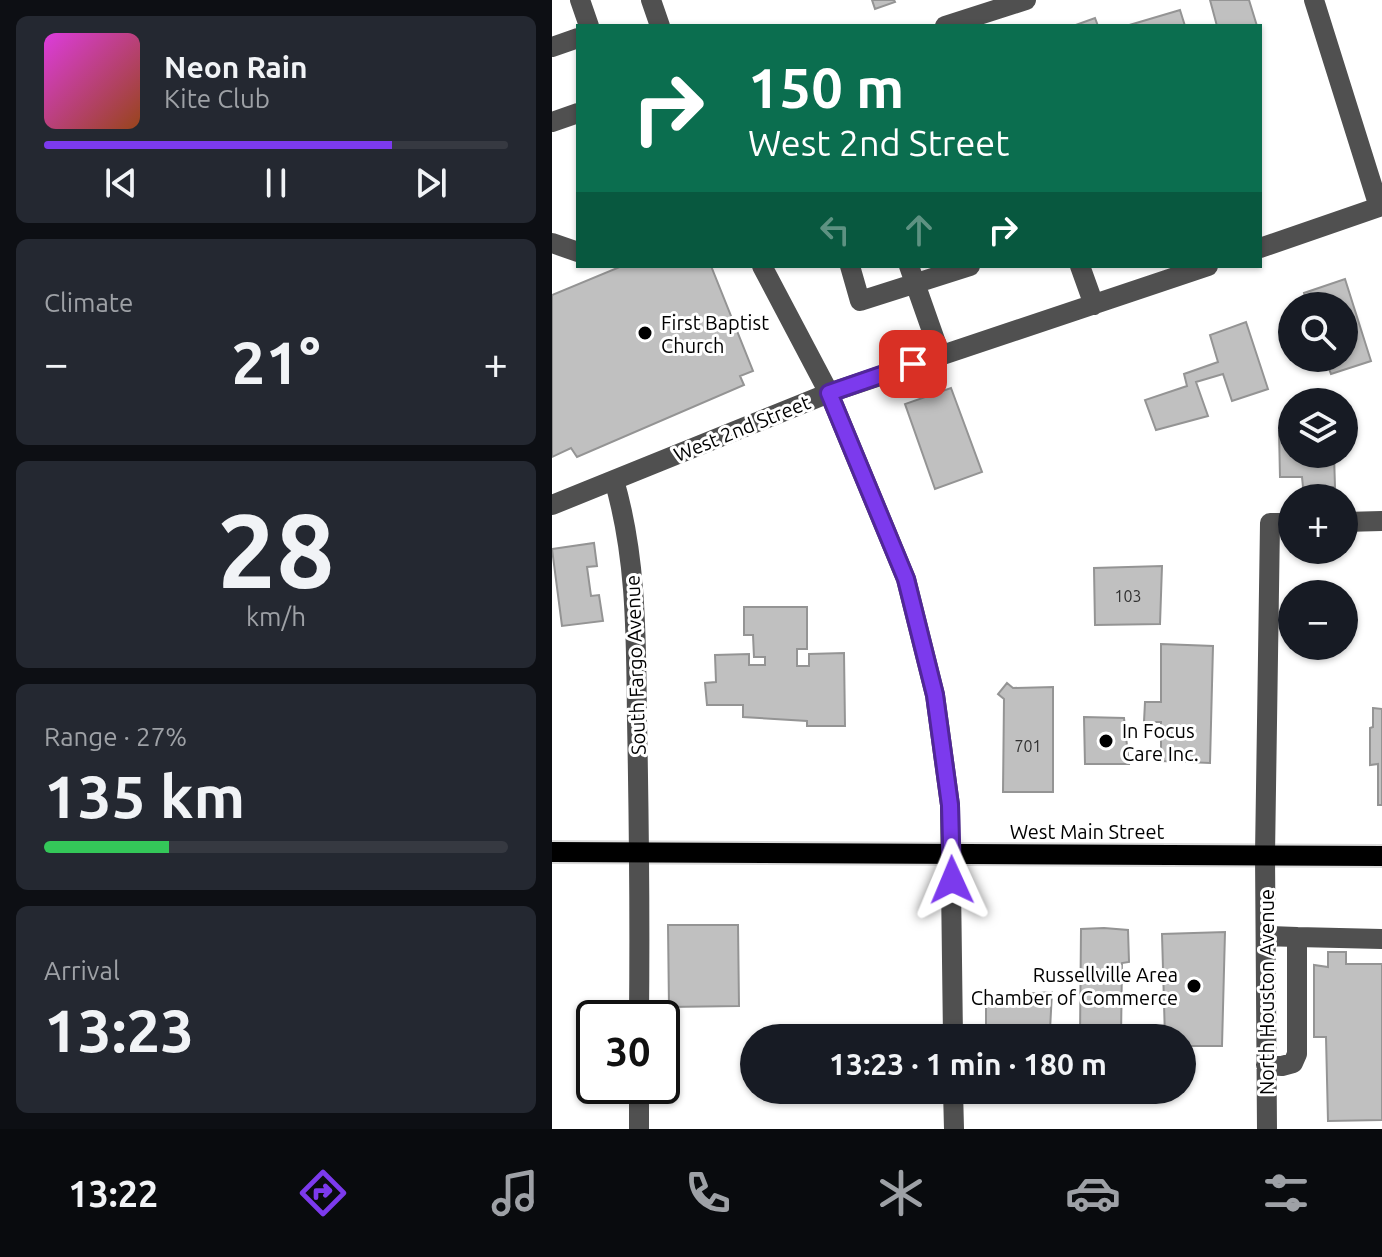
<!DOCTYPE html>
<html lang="en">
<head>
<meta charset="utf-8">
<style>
  :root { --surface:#171b24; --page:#242831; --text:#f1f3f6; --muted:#9ea1a6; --line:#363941; --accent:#7c3aed }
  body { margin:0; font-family:Ubuntu,sans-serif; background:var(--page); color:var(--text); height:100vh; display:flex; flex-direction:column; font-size:30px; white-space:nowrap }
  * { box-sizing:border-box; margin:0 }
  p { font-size:26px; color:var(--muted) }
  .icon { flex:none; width:44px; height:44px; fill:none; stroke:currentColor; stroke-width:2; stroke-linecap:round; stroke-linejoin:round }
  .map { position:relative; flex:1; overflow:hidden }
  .side { display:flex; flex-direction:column; gap:16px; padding:16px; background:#0d0f14; width:552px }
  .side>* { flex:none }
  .banner { position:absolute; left:24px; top:24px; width:686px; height:244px; border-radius:0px; box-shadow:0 2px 6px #0004; background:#0b6e4f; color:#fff; overflow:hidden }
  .fabs { position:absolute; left:726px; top:292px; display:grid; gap:16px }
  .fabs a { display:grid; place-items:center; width:80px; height:80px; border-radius:50%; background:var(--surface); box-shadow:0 2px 6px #0004; font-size:40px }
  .speed { position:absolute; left:24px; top:1000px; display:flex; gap:16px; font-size:40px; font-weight:700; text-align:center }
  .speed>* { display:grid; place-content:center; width:104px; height:104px; border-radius:50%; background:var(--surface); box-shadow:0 2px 6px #0004; line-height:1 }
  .speed .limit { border:4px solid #111; border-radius:12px; background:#fff; color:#111 }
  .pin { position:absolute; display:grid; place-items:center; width:68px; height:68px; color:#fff; margin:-34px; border-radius:16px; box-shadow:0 4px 12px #0006 }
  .me { position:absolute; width:88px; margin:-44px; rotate:359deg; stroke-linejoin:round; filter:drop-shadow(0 0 6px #0008) }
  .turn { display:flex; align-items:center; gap:28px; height:168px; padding:0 40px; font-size:36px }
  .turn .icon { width:104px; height:104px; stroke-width:2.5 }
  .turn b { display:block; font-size:56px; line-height:68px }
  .lanes { display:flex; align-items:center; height:76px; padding:0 40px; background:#0003; justify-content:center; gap:40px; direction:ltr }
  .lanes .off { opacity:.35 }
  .big { font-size:60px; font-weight:700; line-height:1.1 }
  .side .widget { flex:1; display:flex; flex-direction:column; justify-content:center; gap:12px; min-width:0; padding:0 28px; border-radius:12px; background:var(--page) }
  .side .dial { align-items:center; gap:0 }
  .dial b { font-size:104px; line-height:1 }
  .song { display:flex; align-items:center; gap:24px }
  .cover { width:96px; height:96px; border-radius:12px; background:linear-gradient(135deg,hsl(300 70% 55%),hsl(20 70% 35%)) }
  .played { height:8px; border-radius:4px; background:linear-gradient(90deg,var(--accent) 75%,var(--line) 75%) }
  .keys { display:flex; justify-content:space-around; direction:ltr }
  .heat { display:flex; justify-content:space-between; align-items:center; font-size:44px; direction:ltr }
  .charge { height:12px; border-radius:6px; background:linear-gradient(90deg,#34c759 27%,var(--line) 0) }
  .trip { position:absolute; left:188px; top:1024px; width:456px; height:80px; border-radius:40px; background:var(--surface); box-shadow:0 2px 6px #0004; font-weight:700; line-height:80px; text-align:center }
  .tab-bar { display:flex; height:128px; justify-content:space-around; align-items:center; background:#090b0e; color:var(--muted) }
  .tab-bar .icon { width:56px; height:56px }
  .tab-bar .on { color:var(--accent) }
  .tab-bar b { font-size:36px; color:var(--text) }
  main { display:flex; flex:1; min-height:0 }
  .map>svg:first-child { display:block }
</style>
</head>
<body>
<main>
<section class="side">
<div class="widget">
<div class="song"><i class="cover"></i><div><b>Neon Rain</b><p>Kite Club</p></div></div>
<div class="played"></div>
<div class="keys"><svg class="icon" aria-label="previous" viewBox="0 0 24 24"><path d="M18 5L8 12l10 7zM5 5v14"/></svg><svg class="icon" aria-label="pause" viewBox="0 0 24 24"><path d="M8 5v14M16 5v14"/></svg><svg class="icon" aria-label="next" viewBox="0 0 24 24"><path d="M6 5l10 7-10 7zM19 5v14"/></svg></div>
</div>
<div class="widget"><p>Climate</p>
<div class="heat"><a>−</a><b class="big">21°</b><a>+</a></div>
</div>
<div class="widget dial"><b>28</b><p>km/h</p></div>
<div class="widget"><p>Range · 27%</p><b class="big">135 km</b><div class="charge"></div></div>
<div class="widget"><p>Arrival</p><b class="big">13:23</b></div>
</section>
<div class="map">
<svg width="830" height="1129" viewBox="0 0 830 1129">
  <rect width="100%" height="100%" fill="#fff"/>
  <path fill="#c0c0c0" stroke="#949494" stroke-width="2" d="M320,0h22l1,2 -20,7z
    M658,0h39l8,26h-40z
    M628,10l5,16h-59z
    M543,18l3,8h-25z
    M70,266h89l42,105 -13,5 4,9 -167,72 -6,-9 -19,9v-162z
    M793,279l26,82 -40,13 -6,-16h19v-52h-36l-4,-13z
    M694,322l22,67 -36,12 -9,-27 -27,8 12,34 -52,14 -11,-30 42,-14 -3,-12 34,-12 -8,-27z
    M399,388l31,84 -47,17 -30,-85z
    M727,431h13v23h42l1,33h-32l-1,-10h-22z
    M42,543l3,23 -10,1 4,29 8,-1 4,26 -41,5 -10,-77z
    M610,566l-2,58 -65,1 -1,-57z
    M192,607h63v42h-10v17h12v-12l35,-1 1,73h-38v-5l-64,-4v-12h-36l-2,-22 11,-1 -1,-27 34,-1v11h16v-8h-11l-1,-22h-9z
    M609,644l52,2 -3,117 -49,-2v-39h-17l1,-20h16z
    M455,683l6,5 40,-1v105h-50l1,-93 -6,-5z
    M821,708l9,1v96h-4v-41l-8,1v-37l3,-1z
    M532,717l40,1 5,46h-44z
    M116,925h70l1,81 -70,1z
    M552,928l24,2 1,32 -7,1 -1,75h-41l1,-109z
    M673,932l-3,114h-40v-8h-17l-3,-104z
    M776,952h18v12h36v156l-54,1 -2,-84h-12v-72l14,2z
    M500,992l-2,38h-64v-34z"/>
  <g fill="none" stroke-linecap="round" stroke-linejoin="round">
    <g stroke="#dbdbdb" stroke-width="24">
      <path id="major" d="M0,852l830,4"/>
    </g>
    <path stroke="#505050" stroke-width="20" d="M28,0l9,26
      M99,0l9,26
      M762,0l65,207
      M393,26l81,-26
      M0,47l26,-9
      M0,122l26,-9
      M0,243l26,9
      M708,248l122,-42
      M210,266l67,127 77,186 29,116 15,110 3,233
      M298,266l10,35 110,-35
      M357,266l31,88
      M528,266l14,39
      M62,480c23,78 22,159 23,240 2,100 3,199 2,298
      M0,505l277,-112 379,-127
      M792,522l38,-1
      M714,936l31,1v117l-4,9 -11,3 -16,-1
      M745,937l85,2
      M401,1090l1,39
      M87,1129v-43
      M715,1129l-2,-274 5,-332h22"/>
    <use href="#major" stroke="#000" stroke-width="20"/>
  </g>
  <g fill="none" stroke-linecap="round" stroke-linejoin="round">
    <g stroke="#51269a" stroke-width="20">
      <path id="route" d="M361,364l-84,29 77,186 29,116 15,110 2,75"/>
    </g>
    <use href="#route" stroke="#7c3aed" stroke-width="14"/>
  </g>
  <g fill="#000" stroke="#fff" stroke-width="3">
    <circle cx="93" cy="333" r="8"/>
    <circle cx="554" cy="741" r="8"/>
    <circle cx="642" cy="986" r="8"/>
  </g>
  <g text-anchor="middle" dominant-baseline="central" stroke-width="6" stroke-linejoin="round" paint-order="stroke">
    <g font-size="16" fill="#303030">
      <text x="576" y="596">103</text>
      <text x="476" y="746">701</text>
    </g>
    <g font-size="20" fill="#000" stroke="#fff" text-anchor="start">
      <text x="109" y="322">First Baptist<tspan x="109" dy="23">Church</tspan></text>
      <text x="570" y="730">In Focus<tspan x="570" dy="23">Care Inc.</tspan></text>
      <text x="626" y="974" text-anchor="end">Russellville Area<tspan x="626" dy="23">Chamber of Commerce</tspan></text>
    </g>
    <g font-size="20" fill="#000" stroke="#fff">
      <text transform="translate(190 428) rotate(-22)">West 2nd Street</text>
      <text transform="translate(83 665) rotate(-92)">South Fargo Avenue</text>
      <text x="535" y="831">West Main Street</text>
      <text transform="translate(714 992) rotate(-90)">North Houston Avenue</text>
    </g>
  </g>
</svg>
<div class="fabs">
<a><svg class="icon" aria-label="search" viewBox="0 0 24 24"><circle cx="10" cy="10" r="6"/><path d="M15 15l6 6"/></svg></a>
<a><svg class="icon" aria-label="layers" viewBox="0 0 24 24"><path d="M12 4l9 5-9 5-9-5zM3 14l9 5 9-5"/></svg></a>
<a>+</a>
<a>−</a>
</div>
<div class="speed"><div class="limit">30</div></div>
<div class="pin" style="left:361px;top:364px;background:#d93025"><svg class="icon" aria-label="arrive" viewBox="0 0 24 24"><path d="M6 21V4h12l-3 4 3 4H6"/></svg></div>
<svg class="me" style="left:400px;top:880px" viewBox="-20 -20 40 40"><path d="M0-17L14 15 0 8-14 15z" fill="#7c3aed" stroke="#fff" stroke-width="4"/></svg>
<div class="trip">13:23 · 1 min · 180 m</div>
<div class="banner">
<div class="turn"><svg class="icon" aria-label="right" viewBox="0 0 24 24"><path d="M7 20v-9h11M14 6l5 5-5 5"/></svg><div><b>150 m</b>West 2nd Street</div></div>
<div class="lanes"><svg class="icon off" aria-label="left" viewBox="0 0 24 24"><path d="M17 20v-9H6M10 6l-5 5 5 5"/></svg><svg class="icon off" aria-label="ahead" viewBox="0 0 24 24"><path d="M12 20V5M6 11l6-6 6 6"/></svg><svg class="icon" aria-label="right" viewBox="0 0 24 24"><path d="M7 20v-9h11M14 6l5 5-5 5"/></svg></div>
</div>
</div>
</main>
<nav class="tab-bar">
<b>13:22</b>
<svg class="icon on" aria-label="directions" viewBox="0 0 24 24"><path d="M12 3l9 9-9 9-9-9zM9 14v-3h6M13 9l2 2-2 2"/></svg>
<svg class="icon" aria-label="music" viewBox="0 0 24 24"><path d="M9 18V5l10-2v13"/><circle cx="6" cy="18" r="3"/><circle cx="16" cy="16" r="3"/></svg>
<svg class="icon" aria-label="phone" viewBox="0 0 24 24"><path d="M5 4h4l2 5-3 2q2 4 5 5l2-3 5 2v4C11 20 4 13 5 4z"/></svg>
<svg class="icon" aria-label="climate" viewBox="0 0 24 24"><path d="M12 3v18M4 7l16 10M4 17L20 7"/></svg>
<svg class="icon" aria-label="car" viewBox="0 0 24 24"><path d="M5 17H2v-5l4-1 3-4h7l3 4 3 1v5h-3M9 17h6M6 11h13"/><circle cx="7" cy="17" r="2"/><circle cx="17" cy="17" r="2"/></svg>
<svg class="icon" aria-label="filters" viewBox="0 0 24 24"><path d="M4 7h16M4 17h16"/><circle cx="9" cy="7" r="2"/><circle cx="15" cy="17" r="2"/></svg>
</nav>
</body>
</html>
